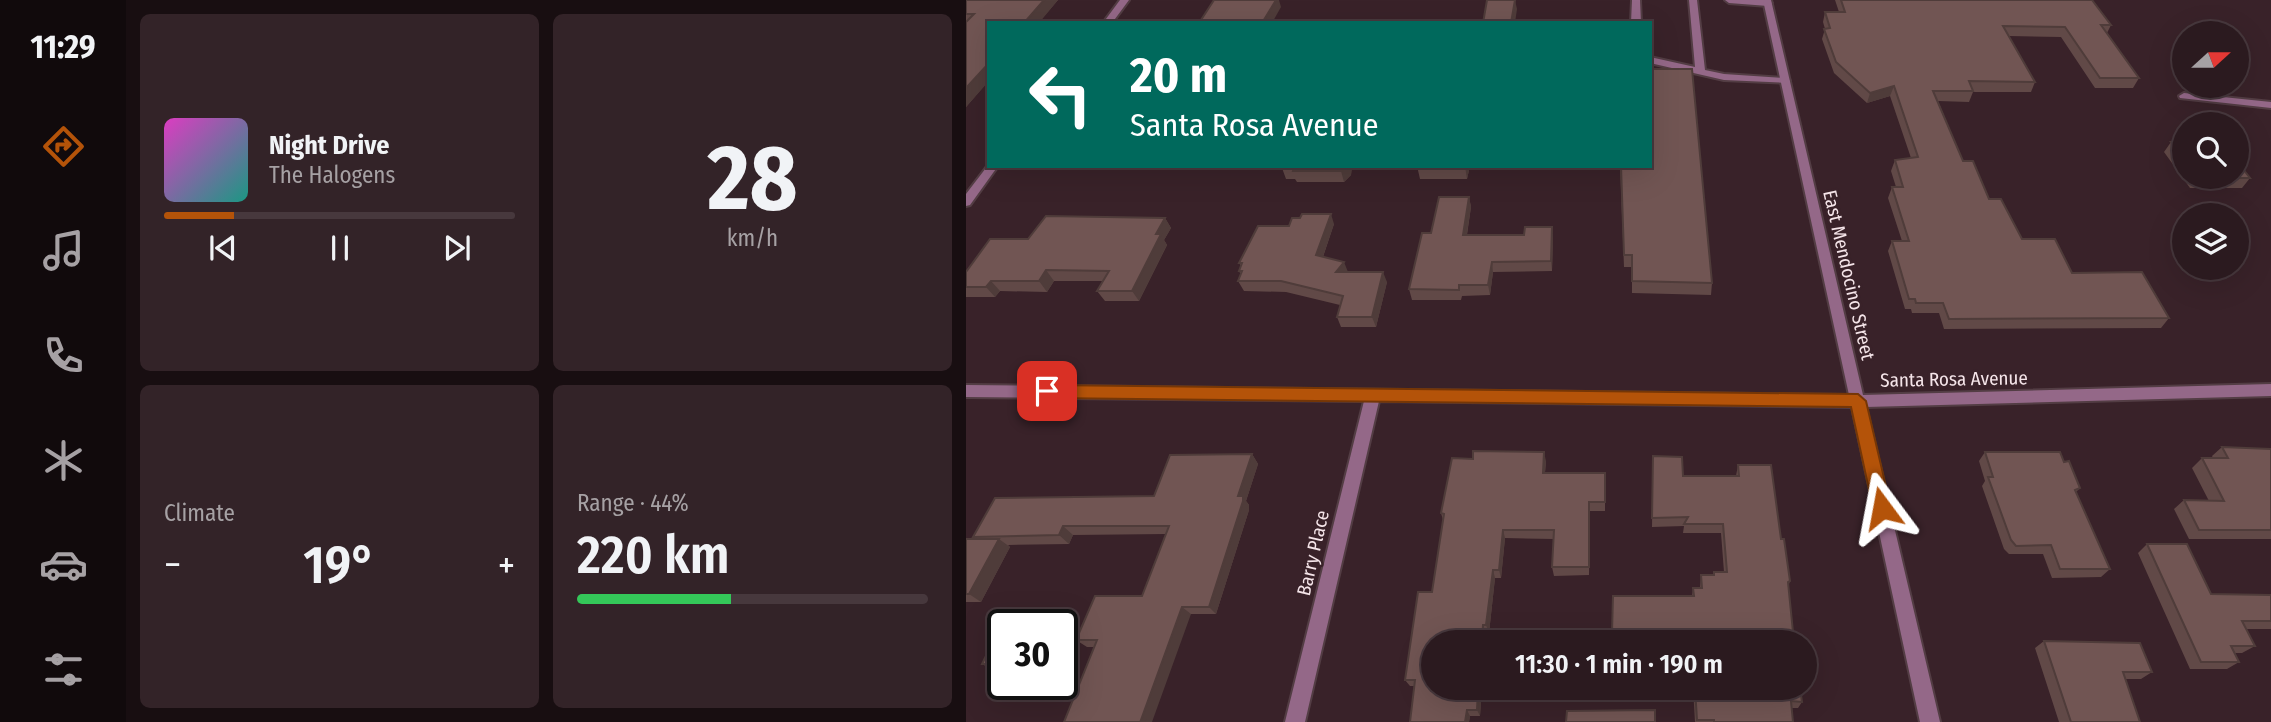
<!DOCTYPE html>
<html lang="en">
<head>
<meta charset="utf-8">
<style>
  :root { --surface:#2b1a1f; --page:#332328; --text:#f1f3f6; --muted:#a6a1a4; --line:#47383d; --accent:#b45309 }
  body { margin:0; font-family:"Fira Sans Condensed",sans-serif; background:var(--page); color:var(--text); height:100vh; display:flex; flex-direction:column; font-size:26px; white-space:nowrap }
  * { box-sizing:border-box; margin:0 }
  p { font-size:23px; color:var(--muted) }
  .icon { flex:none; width:38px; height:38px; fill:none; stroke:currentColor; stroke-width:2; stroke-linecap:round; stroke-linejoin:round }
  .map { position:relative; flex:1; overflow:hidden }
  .details { display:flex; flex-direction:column; gap:14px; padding:14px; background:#180e11; width:840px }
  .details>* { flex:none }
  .top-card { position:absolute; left:21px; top:21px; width:665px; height:147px; border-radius:0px; box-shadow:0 7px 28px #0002,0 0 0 2px var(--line); background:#00695c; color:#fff; overflow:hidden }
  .needle { width:46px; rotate:69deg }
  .controls { position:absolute; left:1206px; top:21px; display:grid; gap:14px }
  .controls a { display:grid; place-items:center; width:77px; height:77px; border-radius:50%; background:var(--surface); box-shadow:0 7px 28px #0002,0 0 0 2px var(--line); font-size:35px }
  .speed { position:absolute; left:21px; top:609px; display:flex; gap:14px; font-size:35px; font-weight:700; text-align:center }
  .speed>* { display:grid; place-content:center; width:91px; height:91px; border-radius:50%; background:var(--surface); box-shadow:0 7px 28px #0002,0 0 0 2px var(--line); line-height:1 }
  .speed .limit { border:4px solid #111; border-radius:10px; background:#fff; color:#111 }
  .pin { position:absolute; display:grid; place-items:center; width:60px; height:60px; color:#fff; margin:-30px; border-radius:14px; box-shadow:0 4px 10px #0006 }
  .me { position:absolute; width:77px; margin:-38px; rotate:347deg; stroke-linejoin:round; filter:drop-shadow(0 0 5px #0008) }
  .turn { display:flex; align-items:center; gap:24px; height:147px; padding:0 28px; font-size:32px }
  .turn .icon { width:91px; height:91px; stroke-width:2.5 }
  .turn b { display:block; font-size:49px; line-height:60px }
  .big { font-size:52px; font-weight:600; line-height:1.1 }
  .details .widget { flex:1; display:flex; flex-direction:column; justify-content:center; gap:10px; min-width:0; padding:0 24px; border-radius:10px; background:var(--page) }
  .details .dial { align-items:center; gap:0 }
  .dial b { font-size:91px; line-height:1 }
  .song { display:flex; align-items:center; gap:21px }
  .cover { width:84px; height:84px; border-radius:10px; background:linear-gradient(135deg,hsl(310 70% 55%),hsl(170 70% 35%)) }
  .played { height:7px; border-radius:4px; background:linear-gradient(90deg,var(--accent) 20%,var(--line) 20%) }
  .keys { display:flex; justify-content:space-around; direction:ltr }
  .heat { display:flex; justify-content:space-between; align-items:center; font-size:38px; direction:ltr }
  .charge { height:10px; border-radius:5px; background:linear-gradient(90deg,#34c759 44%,var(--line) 0) }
  .details .tiles { flex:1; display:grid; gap:14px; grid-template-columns:repeat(2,1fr) }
  .trip { position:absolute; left:455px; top:630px; width:396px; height:70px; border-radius:35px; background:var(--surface); box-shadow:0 7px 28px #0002,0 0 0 2px var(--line); font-weight:600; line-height:70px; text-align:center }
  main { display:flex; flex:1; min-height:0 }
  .menu { display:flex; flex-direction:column; width:126px; justify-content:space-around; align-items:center; background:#110a0c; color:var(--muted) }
  .menu .icon { width:49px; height:49px }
  .menu .selected { color:var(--accent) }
  .menu b { font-size:32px; color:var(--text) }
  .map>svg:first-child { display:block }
</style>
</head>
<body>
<main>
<nav class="menu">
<b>11:29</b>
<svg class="icon selected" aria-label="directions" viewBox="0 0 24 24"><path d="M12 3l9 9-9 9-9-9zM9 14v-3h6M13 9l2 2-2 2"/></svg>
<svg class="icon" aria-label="music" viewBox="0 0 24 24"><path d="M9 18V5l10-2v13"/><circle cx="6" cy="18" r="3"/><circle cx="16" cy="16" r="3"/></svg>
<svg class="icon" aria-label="phone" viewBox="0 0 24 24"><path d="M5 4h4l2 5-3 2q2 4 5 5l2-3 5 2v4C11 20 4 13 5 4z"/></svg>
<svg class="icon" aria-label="climate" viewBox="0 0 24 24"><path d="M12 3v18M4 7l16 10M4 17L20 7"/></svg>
<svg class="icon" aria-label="car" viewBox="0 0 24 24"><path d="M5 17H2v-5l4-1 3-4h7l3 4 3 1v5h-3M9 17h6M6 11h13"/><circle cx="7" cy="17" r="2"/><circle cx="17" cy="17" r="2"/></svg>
<svg class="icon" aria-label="filters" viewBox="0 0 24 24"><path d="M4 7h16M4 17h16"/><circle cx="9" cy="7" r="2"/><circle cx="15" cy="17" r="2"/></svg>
</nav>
<section class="details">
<div class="tiles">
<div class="widget">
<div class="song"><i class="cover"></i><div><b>Night Drive</b><p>The Halogens</p></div></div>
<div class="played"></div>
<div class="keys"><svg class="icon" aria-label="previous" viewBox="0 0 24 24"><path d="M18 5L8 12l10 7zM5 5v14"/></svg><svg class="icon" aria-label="pause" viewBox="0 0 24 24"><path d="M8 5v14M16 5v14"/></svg><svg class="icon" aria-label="next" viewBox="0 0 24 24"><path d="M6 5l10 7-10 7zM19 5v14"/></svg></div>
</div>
<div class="widget dial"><b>28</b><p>km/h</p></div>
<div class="widget"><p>Climate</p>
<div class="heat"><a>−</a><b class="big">19°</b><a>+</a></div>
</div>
<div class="widget"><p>Range · 44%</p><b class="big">220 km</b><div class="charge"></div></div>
</div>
</section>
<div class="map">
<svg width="1305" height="722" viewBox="0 0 1305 722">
  <rect width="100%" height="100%" fill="#392229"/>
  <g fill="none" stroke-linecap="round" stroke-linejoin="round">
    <g stroke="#533d44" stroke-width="4">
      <path id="lane" d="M666,0h8l1,23h-10z
        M723,0h8l8,70 19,4 61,4 5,3 -1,2 -65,-3 -74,-17v-6l45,10z
        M759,0h39l8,3 -4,3 -39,-3z
        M1218,93l87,9v6l-91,-10 -1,-2z"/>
    </g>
    <g stroke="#533d44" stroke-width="4">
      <path id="street" d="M154,0h9l-17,23h-9z
        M797,0h8l92,395 408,-11v12l-405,11 74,315h-20l-68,-315 -473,-6 -74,321h-20l79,-321 -398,-4v-12l883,10z
        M23,164v2h9l-28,39 -4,1v-12z"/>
    </g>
    <use href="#lane" fill="#946888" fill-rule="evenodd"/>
    <use href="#street" fill="#946888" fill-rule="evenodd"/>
  </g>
  <path fill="#614947" d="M0,0h92l-92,107z
    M869,0h257l19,25 -4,8 32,45 -6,10h-38l-34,-51 -52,-1 26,46 -4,10h-58l-4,10 -31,-1 25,60 26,38 33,40 50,34 97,45 -8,10 -217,1 -5,-16h-27l-1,-4h-6l-17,-58 4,-10h10l-14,-43 4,-11h4l-5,-16 4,-11 16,-2 -21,-62 -23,7 -33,-30 -12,-34 3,-10 -2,-7 2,-10h14z
    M1205,142h13v35l66,1 -8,10h-52l-26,-36z
    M317,166h69l-1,9 -7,7h-47l-2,-3h-9l-4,-11z
    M451,166h53l-3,13h-47z
    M654,166l92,117 -1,12 -79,-2v-26h-8z
    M503,197l2,10 -4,28 86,2 -1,34 -59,1 -3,23 -28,1 -1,4h-49l-3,-11 22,-56z
    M199,218l6,10 -7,12 3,5 -28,56h-34l-8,-10 6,-10h-49l-7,11 -47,-1 -5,6h-29v-25l62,-33z
    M368,224l-11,33 25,15 39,10 -11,45h-35l-4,-10 3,-12 -54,-13 -42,-1 -6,-10 3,-6 -2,-4 2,-5 -2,-3 50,-37z
    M1256,447l49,2v90h-82l-15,-30 10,-9 25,1 -17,-33 10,-10h11l-1,-2z
    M1019,452l95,36 -4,4 34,77 -9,8 -49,1 -9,-24h-34l-5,-5 -22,-63 3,-5 -6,-20z
    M286,454l6,10 -12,37 3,4v5l-33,104h-25l-97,33h-7l-11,-7 66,-44 24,-62 -93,1 -4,9 -61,1 2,2 -29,55h-15v-63h9l-2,-2 181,-41z
    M687,456l30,20h53l2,-11 43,74 9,42 -2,6 6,55h-103v-4l-79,1 1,-43h79l1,-8h7l1,-13h12l11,-3 -3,-39h-38l1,-7 -32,1z
    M580,461l-1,12h60v38h-15l-1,64 -35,1 -2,-9 2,-28 -49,-1 -4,40h-6l-6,55h-3l-1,9h-52l49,46 -2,28h-10l-1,6h-59l4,-36h-4l-5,-6 27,-88 11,-72 -2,-7z
    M1181,544l64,50 60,1v34h-25l9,17 -13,7h-7l4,9 -12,7h-37l-52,-116z
    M38,619h40l9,6h-50v46h-8l-13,-7z
    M1078,641l108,31 -11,7h-16l15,43h-81l-24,-74z
    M727,688h107l2,14 -4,6h-6l1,14h-98z"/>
  <path fill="#4f3c3a" d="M78,0h14l-19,23h-15z
    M310,0h3l2,7 -9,16h-10z
    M549,0l2,9 -2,14h-4z
    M23,63v18l-23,26v-19z
    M928,86l-4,10 -23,7 3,-10z
    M380,166h6l-1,9 -7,7 -3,-11z
    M499,166h5l-3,13z
    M503,197l2,10 -6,39 -2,-11z
    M365,214l3,10 -14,41 -4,-10z
    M199,218l6,10 -7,12 3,5 -28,56 -7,-10 24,-57z
    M586,227l1,10 -1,34 -1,-10z
    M378,262l4,10h-12z
    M526,262l1,10 -3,23 -2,-10z
    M80,270l8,11 -7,11 -8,-11z
    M417,272l4,10 -11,45 -4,-10z
    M25,281l9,10 -5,6 -9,-10z
    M578,452l2,9 -2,21 -1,-9z
    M286,454l6,10 -12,37 3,4v5l-33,104 -7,-7 29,-111z
    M97,526l10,9 -4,9 -10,-9z
    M537,530l2,8 -4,40 -2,-8z
    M33,539l11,8 -29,55 -12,-8z
    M527,570l2,8 -6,55 -3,-8z
    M216,607l9,7 -39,108h-8l-3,-2z
    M78,619l9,6h-12z
    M517,625l3,8 -1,9h-3z
    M512,688h4l-2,28 -3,-6z
    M501,710l3,6 -1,6h-4z"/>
  <path fill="#715553" stroke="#4f3c3a" stroke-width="2" d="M0,0h78l-20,23h-35v40l-23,25v-66l8,-8h-8z
    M248,0h62l-14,23h-63z
    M521,0h28l-4,23h-28z
    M875,0h251l19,25h-10l38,53h-39l-35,-51 -62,-1 32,56 -66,-1 4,10h-40l30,70h10l16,38h12l21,40h33l17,34 70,-1 27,46 -220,1 -6,-16h-27l-1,-4h-6l-17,-58h17l-17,-54h11l-8,-27 23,-3 -24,-71 -24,7 -34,-31 -12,-33 6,-1 -5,-16h20z
    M684,69h42l20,214 -80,-2v-26h-8l-3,-89h29z
    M1205,142h13v17z
    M1270,160l14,18h-53l-1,-1h40z
    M317,166h63l-5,5h-48l1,-3h-12z
    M473,197h30l-6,38h61l1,-8h27l-1,34 -59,1 -4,23h-29v5l-50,-1 13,-56h9z
    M336,214h29l-15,41 28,7 -8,10h47l-11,45h-35l6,-21 -62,-15h-43l4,-10h-3l3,-8h-3l19,-37h31l3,-8h8z
    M80,216l119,2 -9,16h5l-29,57h-35l12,-20 -63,-1 -7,11h-48l-5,6h-20v-15l24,-33h38z
    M1256,447l49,2v81h-72l-15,-30 40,1 -22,-43h26z
    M507,451l71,1 -1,21h62v29h-16v65h-37l2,-37h-51l-4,40h-6l-7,55h-3l-1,17h-49v46h45l-1,22h-10l-2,12h-55l5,-42h-10l13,-88h14l12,-78 -3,-1 11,-55 21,1z
    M1019,452h75l4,10 5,-1 11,27 -5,2 35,79h-50l-9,-24 -35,1 -5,-6 -23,-63h5z
    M286,454l-14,42h5v5l-34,106h-27l-41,113h4l-1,2h-80l33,-82h-21l19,-44h47l27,-70h-106l-4,9 -86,2 22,-39 159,-2 16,-41z
    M687,456l29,1 1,19h56l-1,-11h33l10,74h3l6,42 -2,1 6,60h-101l-1,-11 -80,1 1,-36h81l-1,-8h9l-1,-13h13v-3h13l-4,-48h-39l4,-7 -36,1z
    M0,539h33l-30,55h-3z
    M1181,544h40l24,50 60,1v26h-29l13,25h-24l8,16h-38z
    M38,619h40l-3,6h-38v39h-21z
    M1078,641l96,2 12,29h-29l17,50h-69z
    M729,688h105l2,14 -11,-1 2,21h-79v-2h-17z
    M689,710v12h-89l1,-11z"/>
  <path fill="#b45309" stroke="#753606" stroke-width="2" d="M81,385l811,9 8,7 25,107 -3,6 -6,2 -7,-2 -2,-6 -22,-101 -804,-9 -8,-7z"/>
  <g text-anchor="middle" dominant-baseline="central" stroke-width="5" stroke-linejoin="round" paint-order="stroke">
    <g font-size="19" fill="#f5e5e9" stroke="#392229">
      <text transform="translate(883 275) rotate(77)">East Mendocino Street</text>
      <text transform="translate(988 379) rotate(-1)">Santa Rosa Avenue</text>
      <text transform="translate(347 553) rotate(-77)">Barry Place</text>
    </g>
  </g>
</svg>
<div class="controls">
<a><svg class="needle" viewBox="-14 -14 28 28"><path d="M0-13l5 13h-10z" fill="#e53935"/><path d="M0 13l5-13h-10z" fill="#a6a1a4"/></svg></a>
<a><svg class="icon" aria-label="search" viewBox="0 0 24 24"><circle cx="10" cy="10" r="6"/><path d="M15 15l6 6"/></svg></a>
<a><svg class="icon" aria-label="layers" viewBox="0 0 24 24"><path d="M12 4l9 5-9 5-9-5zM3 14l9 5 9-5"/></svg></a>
</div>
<div class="speed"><div class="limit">30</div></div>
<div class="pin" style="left:81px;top:391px;background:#d93025"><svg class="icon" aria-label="arrive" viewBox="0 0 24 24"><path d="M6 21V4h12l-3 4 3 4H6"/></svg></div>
<svg class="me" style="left:916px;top:508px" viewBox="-20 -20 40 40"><path d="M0-17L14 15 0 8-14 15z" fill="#b45309" stroke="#fff" stroke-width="4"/></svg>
<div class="trip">11:30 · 1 min · 190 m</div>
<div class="top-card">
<div class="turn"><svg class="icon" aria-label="left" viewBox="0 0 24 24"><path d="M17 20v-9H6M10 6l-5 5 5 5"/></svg><div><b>20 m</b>Santa Rosa Avenue</div></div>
</div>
</div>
</main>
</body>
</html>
